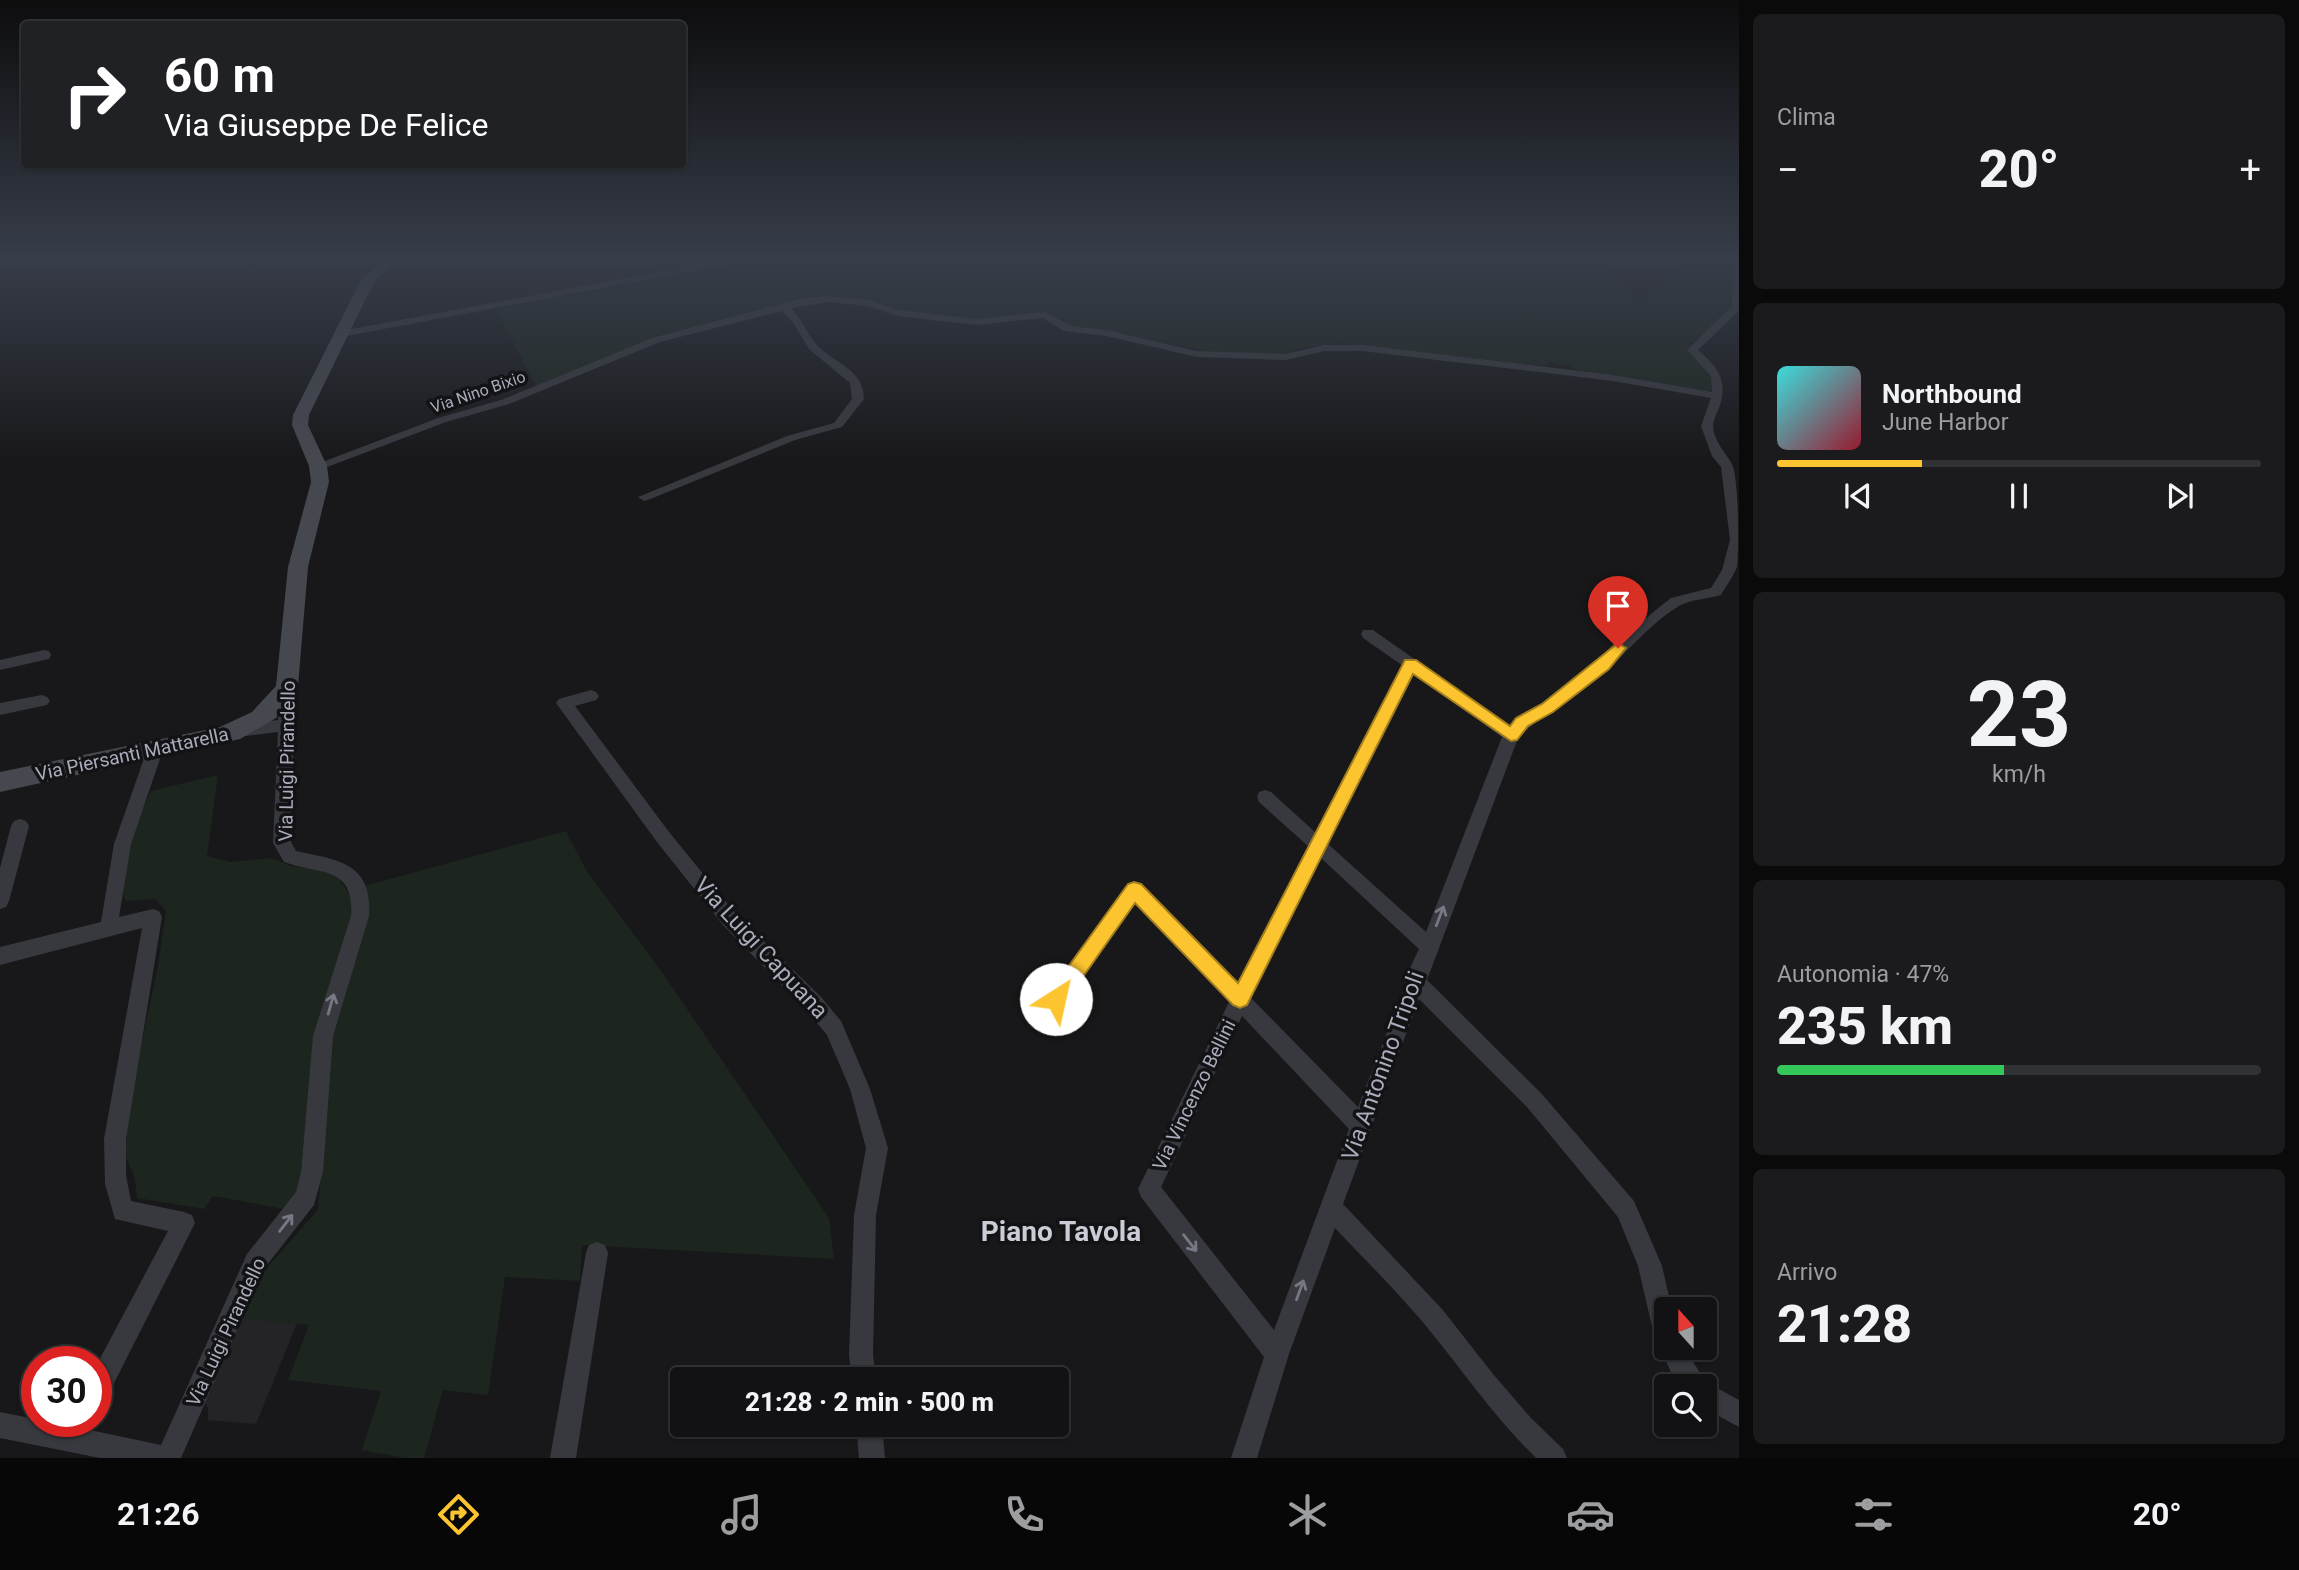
<!DOCTYPE html>
<html lang="it">
<head>
<meta charset="utf-8">
<style>
  :root { --surface:#121214; --page:#1b1b1d; --text:#f1f3f6; --muted:#9c9ea0; --line:#313234; --accent:#fcc42e }
  body { margin:0; font-family:Roboto,sans-serif; background:var(--page); color:var(--text); height:100vh; display:flex; flex-direction:column; font-size:26px; white-space:nowrap }
  * { box-sizing:border-box; margin:0 }
  p { font-size:23px; color:var(--muted) }
  .icon { flex:none; width:38px; height:38px; fill:none; stroke:currentColor; stroke-width:2; stroke-linecap:round; stroke-linejoin:round }
  .map { position:relative; flex:1; overflow:hidden }
  .sheet { display:flex; flex-direction:column; gap:14px; padding:14px; background:#0a0a0b; width:560px }
  .sheet>* { flex:none }
  .banner { position:absolute; left:21px; top:21px; width:665px; height:147px; border-radius:7px; box-shadow:0 2px 5px #0004,0 0 0 2px var(--line); background:#202124; color:#fff; overflow:hidden }
  .needle { width:46px; rotate:339deg }
  .buttons { position:absolute; left:1654px; top:1297px; display:grid; gap:14px }
  .buttons a { display:grid; place-items:center; width:63px; height:63px; border-radius:7px; background:var(--surface); box-shadow:0 2px 5px #0004,0 0 0 2px var(--line); font-size:35px }
  .speed { position:absolute; left:21px; top:1346px; display:flex; gap:14px; font-size:35px; font-weight:700; text-align:center }
  .speed>* { display:grid; place-content:center; width:91px; height:91px; border-radius:50%; background:var(--surface); box-shadow:0 2px 5px #0004,0 0 0 2px var(--line); line-height:1 }
  .speed .limit { border:10px solid #d22; background:#fff; color:#111 }
  .pin { position:absolute; display:grid; place-items:center; width:60px; height:60px; color:#fff; margin:-72px -30px; border-radius:50% 50% 50% 0; rotate:-45deg; box-shadow:0 0 7px #0007 }
  .pin .icon { rotate:45deg }
  .me { position:absolute; width:77px; margin:-38px; rotate:35deg; stroke-linejoin:round; filter:drop-shadow(0 0 5px #0008) }
  .turn { display:flex; align-items:center; gap:24px; height:147px; padding:0 28px; font-size:32px }
  .turn .icon { width:91px; height:91px; stroke-width:2.5 }
  .turn b { display:block; font-size:49px; line-height:60px }
  .big { font-size:52px; font-weight:800; line-height:1.1 }
  .sheet .widget { flex:1; display:flex; flex-direction:column; justify-content:center; gap:10px; min-width:0; padding:0 24px; border-radius:10px; background:var(--page) }
  .sheet .dial { align-items:center; gap:0 }
  .dial b { font-size:91px; line-height:1 }
  .song { display:flex; align-items:center; gap:21px }
  .cover { width:84px; height:84px; border-radius:10px; background:linear-gradient(135deg,hsl(180 70% 55%),hsl(350 70% 35%)) }
  .played { height:7px; border-radius:4px; background:linear-gradient(90deg,var(--accent) 30%,var(--line) 30%) }
  .keys { display:flex; justify-content:space-around; direction:ltr }
  .heat { display:flex; justify-content:space-between; align-items:center; font-size:38px; direction:ltr }
  .charge { height:10px; border-radius:5px; background:linear-gradient(90deg,#34c759 47%,var(--line) 0) }
  .trip { position:absolute; left:670px; top:1367px; width:399px; height:70px; border-radius:7px; background:var(--surface); box-shadow:0 2px 5px #0004,0 0 0 2px var(--line); font-weight:800; line-height:70px; text-align:center }
  .tab-bar { display:flex; height:112px; justify-content:space-around; align-items:center; background:#070708; color:var(--muted) }
  .tab-bar .icon { width:49px; height:49px }
  .tab-bar .selected { color:var(--accent) }
  .tab-bar b { font-size:32px; color:var(--text) }
  main { display:flex; flex:1; min-height:0 }
  .map>svg:first-child { display:block }
</style>
</head>
<body>
<main>
<div class="map">
<svg width="1739" height="1458" viewBox="0 0 1739 1458">
  <rect width="100%" height="100%" fill="#18181a"/>
  <path fill="#242427" d="M242,1318l55,5 -41,101 -48,-4v-12l-4,-7z"/>
  <path fill="#1d251f" d="M732,258h862l40,44 31,-13 2,-11c10,-4 16,-9 25,-14 10,-8 28,-6 40,-6v45l-12,18 -29,23 -2,5 25,25 -3,18 -135,-22 -8,-6 -5,1 1,2 -14,-6 -5,5 -110,-10 -95,-13 -43,6 -13,6 -79,-4 -97,-19 -36,-4 -24,-15 -62,7 -32,-1 -122,-21 -33,1 -43,15 -107,25 -113,47 -40,-77 241,-45z
    M218,775l-11,81 24,6 40,-4 20,8 33,4 14,7 13,20 1,22 -23,67 -17,67 -12,129 -6,15 -10,12 -71,-13 -9,13 -67,-11 -2,-20 -10,-23 5,-56 28,-133 8,-55 -11,-12 -30,2c-10,-35 11,-78 26,-110z
    M566,831l20,39 78,105 165,243 5,41 -252,-14 -2,36 -75,-4 -17,118 -45,-5 -19,68h-19l-43,-8 19,-59 -93,-11 21,-55 -67,-7 22,-47 54,-61 16,-192 30,-132z"/>
  <g fill="none" stroke-linecap="round" stroke-linejoin="round">
    <path fill="#38393f" fill-rule="evenodd" d="M1732,258h7v53l-41,39c19,16 30,30 22,55 -2,6 -7,15 -7,21 0,14 13,27 19,38 7,15 7,86 5,103 -4,10 -11,19 -16,28 -13,4 -30,4 -42,11 -27,16 -49,43 -72,64 -28,25 -63,42 -89,68l-91,242 114,113 93,108 28,65 10,43h-6v39h18l22,34 33,18v27l-35,-19v-22h-25l-3,-3 -22,-48 -16,-69 -20,-49 -91,-110 -108,-108 -76,205 99,105 51,65 38,44 32,31 4,9h-31c-42,-41 -73,-87 -110,-132 -28,-34 -61,-66 -91,-98l-46,126 -32,104h-26l33,-101 -123,-160 -3,-8 91,-187 -94,-99 -71,103 -7,2 -7,-2 -3,-7 81,-115 6,-2 6,2 97,100 72,-137 -50,-45 -2,-5 2,-5 6,-2 6,2 45,41 87,-167 -40,-28 -2,-4 2,-4h10l137,96 13,-13 19,-9 56,-43 15,-17 58,-46 40,-10 11,-18 8,-30 -9,-73 -9,-11 -11,-30 10,-28 -98,-17 -251,-30h-38l-38,9 -89,-3 -91,-21 -42,-5 -21,-13 -67,7 -78,-9 -30,-10 -40,-4 -37,6c11,11 16,26 26,37 18,19 47,24 47,54l-22,28 -47,13 -147,60 -4,1 -6,-4 149,-61 47,-13 18,-24 -2,-16 -41,-34 -17,-28 -10,-10 -122,31 -151,62 -63,18 -124,47 -4,1 -6,-4 126,-48 63,-18 151,-62 152,-40 24,-2 41,4 30,10 77,9 69,-7 26,14 35,4 91,21 88,3 39,-9h38l251,30 99,17 -1,-16 -24,-26 45,-44zM1414,674l88,63 -76,195 -98,-88zM1321,858l98,91 -15,32 2,3 -48,123 -107,-109zM1242,1016l107,113 -75,201 -113,-143z
      M728,259l3,1v4l-390,73 -5,-3 5,-3z
      M44,650l5,1 2,4 -2,4 -49,11v-10z
      M287,680l8,6 -4,156 5,9c41,9 77,11 73,65l-36,120 -10,136 -9,33 -51,65 -82,188h-81l-100,-20v-26l65,13 3,-4h26l-4,9 71,15 86,-191 49,-62 5,-20 12,-136 38,-120c4,-51 -32,-41 -67,-54l-11,-19 5,-111 -41,5 -6,-2 -2,-4 2,-4 6,-2 41,-5 1,-34z
      M591,690l5,2 3,4 -3,4 -21,6 94,126 66,81 86,84 20,24 29,68 18,59 -12,67 -3,140 3,24h-24l-3,-24 5,-140 12,-67 -16,-59 -23,-54 -20,-24 -84,-86 -66,-83 -101,-139 3,-4z
      M42,695l5,2 3,4 -3,4 -47,10v-12z
      M155,744l6,2 2,4 -32,94 -12,73 34,-8 6,2 3,6 -36,222v36l5,26 53,11 8,3 3,8 -90,178 -9,3v-38l72,-135 -53,-12 -10,-35 -1,-45 38,-211 -142,37v-18l101,-25 13,-78 33,-94 2,-4z
      M20,819l6,2 3,5 -20,75 -3,6 -6,2v-41l11,-42 3,-5z
      M597,1242l8,3 3,8 -32,205h-26l36,-205 3,-8z
      M856,1424h26l3,34h-26z"/>
    <path fill="#46484f" fill-rule="evenodd" d="M386,258h15l-27,24 -65,133 -1,10 19,41 2,16 -21,85 -10,119 -22,32 -36,21 -240,53v-20l220,-45 32,-15 24,-26 12,-119 23,-85 -2,-16 -17,-41 1,-10 68,-135z"/>
  </g>
  <defs><path id="oneway-shaft" d="M-6 0H5M1.5-3L5.5 0L1.5 3" fill="none" stroke-width="1.6" stroke-linecap="round" stroke-linejoin="round" transform="scale(1.75)"/></defs>
  <g stroke="#767983">
    <use href="#oneway-shaft" transform="translate(1440 916) rotate(-69)"/>
    <use href="#oneway-shaft" transform="translate(331 1004) rotate(-74)"/>
    <use href="#oneway-shaft" transform="translate(286 1223) rotate(-52)"/>
    <use href="#oneway-shaft" transform="translate(1190 1243) rotate(52)"/>
    <use href="#oneway-shaft" transform="translate(1300 1290) rotate(-70)"/>
  </g>
  <linearGradient id="sky" x2="0" y2="1"><stop stop-color="#0d0d0e"/><stop offset="0.56" stop-color="#373d49"/><stop offset="1" stop-color="#373d49" stop-opacity="0"/></linearGradient>
  <rect width="1739" height="462" fill="url(#sky)"/>
  <path fill="#fcc42e" stroke="#a47f1e" stroke-width="2" d="M1618,643l8,5 -17,21 -56,43 -25,14 -11,14 -6,1 -98,-67 -166,331 -7,3 -7,-3 -98,-102 -72,102 -7,3 -6,-3 -3,-6 3,-7 78,-108 6,-2 7,2 97,99 167,-323h11l94,66 6,-8 26,-14z"/>
  <g text-anchor="middle" dominant-baseline="central" stroke-width="7" stroke-linejoin="round" paint-order="stroke">
    <g font-size="16" fill="#a9adbb" stroke="#131315">
      <text transform="translate(478 392) rotate(-19)">Via Nino Bixio</text>
    </g>
    <g font-size="19" fill="#a9adbb" stroke="#131315">
      <text transform="translate(132 754) rotate(-12)">Via Piersanti Mattarella</text>
      <text transform="translate(287 761) rotate(-89)">Via Luigi Pirandello</text>
      <text transform="translate(1194 1095) rotate(-64)">Via Vincenzo Bellini</text>
      <text transform="translate(226 1332) rotate(-65)">Via Luigi Pirandello</text>
    </g>
    <g font-size="23" fill="#a9adbb" stroke="#131315">
      <text transform="translate(761 948) rotate(47)">Via Luigi Capuana</text>
      <text transform="translate(1383 1066) rotate(-70)">Via Antonino Tripoli</text>
    </g>
    <g font-size="28" font-weight="bold" fill="#cbcdd6" stroke="#131315">
      <text x="1061" y="1231">Piano Tavola</text>
    </g>
  </g>
</svg>
<div class="buttons">
<a><svg class="needle" viewBox="-14 -14 28 28"><path d="M0-13l5 13h-10z" fill="#e53935"/><path d="M0 13l5-13h-10z" fill="#9c9ea0"/></svg></a>
<a><svg class="icon" aria-label="search" viewBox="0 0 24 24"><circle cx="10" cy="10" r="6"/><path d="M15 15l6 6"/></svg></a>
</div>
<div class="speed"><div class="limit">30</div></div>
<div class="pin" style="left:1618px;top:648px;background:#d93025"><svg class="icon" aria-label="arrive" viewBox="0 0 24 24"><path d="M6 21V4h12l-3 4 3 4H6"/></svg></div>
<svg class="me" style="left:1056px;top:999px" viewBox="-20 -20 40 40"><circle r="19" fill="#fff"/><path d="M0-13L10 11 0 6-10 11z" fill="#fcc42e"/></svg>
<div class="trip">21:28 · 2 min · 500 m</div>
<div class="banner">
<div class="turn"><svg class="icon" aria-label="right" viewBox="0 0 24 24"><path d="M7 20v-9h11M14 6l5 5-5 5"/></svg><div><b>60 m</b>Via Giuseppe De Felice</div></div>
</div>
</div>
<section class="sheet">
<div class="widget"><p>Clima</p>
<div class="heat"><a>−</a><b class="big">20°</b><a>+</a></div>
</div>
<div class="widget">
<div class="song"><i class="cover"></i><div><b>Northbound</b><p>June Harbor</p></div></div>
<div class="played"></div>
<div class="keys"><svg class="icon" aria-label="previous" viewBox="0 0 24 24"><path d="M18 5L8 12l10 7zM5 5v14"/></svg><svg class="icon" aria-label="pause" viewBox="0 0 24 24"><path d="M8 5v14M16 5v14"/></svg><svg class="icon" aria-label="next" viewBox="0 0 24 24"><path d="M6 5l10 7-10 7zM19 5v14"/></svg></div>
</div>
<div class="widget dial"><b>23</b><p>km/h</p></div>
<div class="widget"><p>Autonomia · 47%</p><b class="big">235 km</b><div class="charge"></div></div>
<div class="widget"><p>Arrivo</p><b class="big">21:28</b></div>
</section>
</main>
<nav class="tab-bar">
<b>21:26</b>
<svg class="icon selected" aria-label="directions" viewBox="0 0 24 24"><path d="M12 3l9 9-9 9-9-9zM9 14v-3h6M13 9l2 2-2 2"/></svg>
<svg class="icon" aria-label="music" viewBox="0 0 24 24"><path d="M9 18V5l10-2v13"/><circle cx="6" cy="18" r="3"/><circle cx="16" cy="16" r="3"/></svg>
<svg class="icon" aria-label="phone" viewBox="0 0 24 24"><path d="M5 4h4l2 5-3 2q2 4 5 5l2-3 5 2v4C11 20 4 13 5 4z"/></svg>
<svg class="icon" aria-label="climate" viewBox="0 0 24 24"><path d="M12 3v18M4 7l16 10M4 17L20 7"/></svg>
<svg class="icon" aria-label="car" viewBox="0 0 24 24"><path d="M5 17H2v-5l4-1 3-4h7l3 4 3 1v5h-3M9 17h6M6 11h13"/><circle cx="7" cy="17" r="2"/><circle cx="17" cy="17" r="2"/></svg>
<svg class="icon" aria-label="filters" viewBox="0 0 24 24"><path d="M4 7h16M4 17h16"/><circle cx="9" cy="7" r="2"/><circle cx="15" cy="17" r="2"/></svg>
<b>20°</b>
</nav>
</body>
</html>
